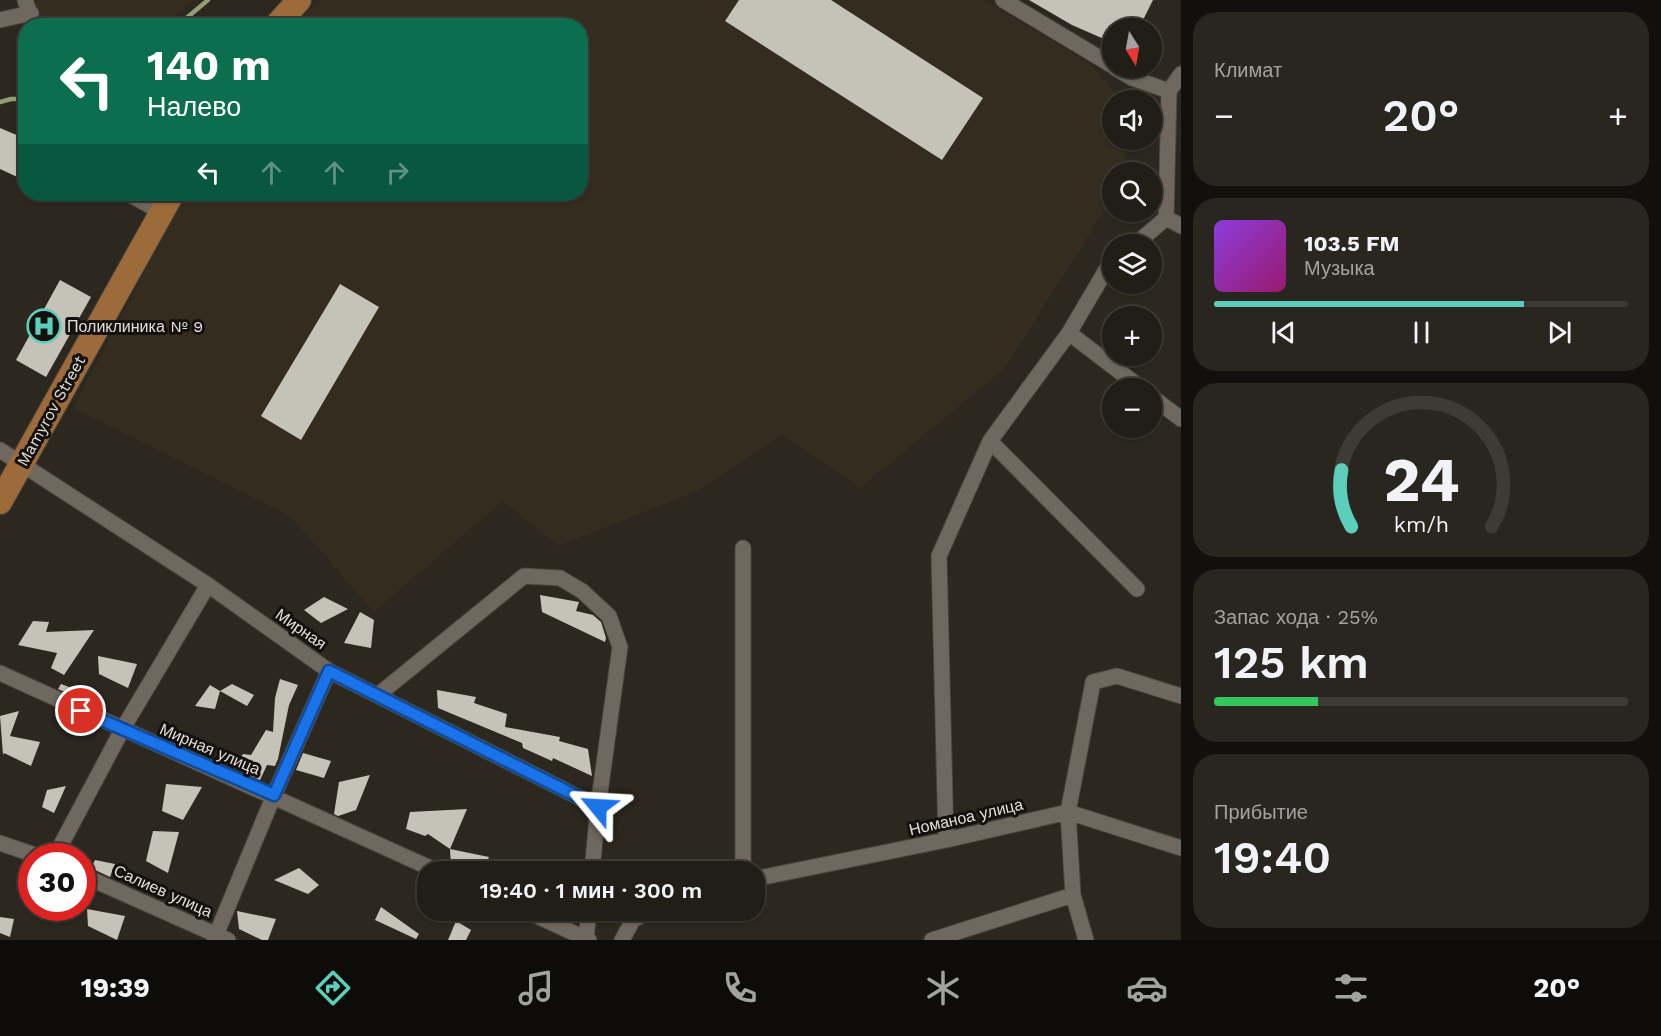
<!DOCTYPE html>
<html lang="ru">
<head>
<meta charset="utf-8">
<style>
  :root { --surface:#211d17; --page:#292620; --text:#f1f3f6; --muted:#a2a2a1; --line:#3e3b36; --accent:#5ccebb }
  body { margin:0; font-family:"Work Sans",sans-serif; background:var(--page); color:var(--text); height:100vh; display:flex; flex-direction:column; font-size:22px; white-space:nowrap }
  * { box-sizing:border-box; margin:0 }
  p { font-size:20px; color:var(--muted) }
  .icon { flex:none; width:33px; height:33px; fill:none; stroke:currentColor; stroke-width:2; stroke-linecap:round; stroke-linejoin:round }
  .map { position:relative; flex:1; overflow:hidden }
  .panel { display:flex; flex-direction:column; gap:12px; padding:12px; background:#12100d; width:480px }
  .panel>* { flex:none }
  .hud { position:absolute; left:18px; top:18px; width:570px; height:183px; border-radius:24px; box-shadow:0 2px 4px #0004,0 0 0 2px var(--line); background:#0b6e4f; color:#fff; overflow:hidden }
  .needle { width:39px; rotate:169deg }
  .controls { position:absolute; left:1102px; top:18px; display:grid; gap:12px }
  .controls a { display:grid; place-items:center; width:60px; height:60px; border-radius:50%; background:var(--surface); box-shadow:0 2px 4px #0004,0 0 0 2px var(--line); font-size:30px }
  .speed { position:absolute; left:18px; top:843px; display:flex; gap:12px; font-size:30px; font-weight:700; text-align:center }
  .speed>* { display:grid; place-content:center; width:78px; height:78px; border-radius:50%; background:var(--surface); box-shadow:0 2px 4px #0004,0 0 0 2px var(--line); line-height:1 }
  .speed .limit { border:9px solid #d22; background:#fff; color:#111 }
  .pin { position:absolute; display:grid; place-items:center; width:51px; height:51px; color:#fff; margin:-26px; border:3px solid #fff; border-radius:50%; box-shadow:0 2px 6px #0007 }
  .me { position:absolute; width:66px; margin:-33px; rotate:297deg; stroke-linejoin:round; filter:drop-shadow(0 0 4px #0008) }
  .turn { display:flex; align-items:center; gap:21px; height:126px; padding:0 30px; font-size:27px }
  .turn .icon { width:78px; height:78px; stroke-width:2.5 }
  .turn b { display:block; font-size:42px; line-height:51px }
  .lanes { display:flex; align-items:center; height:57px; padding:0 30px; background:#0003; justify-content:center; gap:30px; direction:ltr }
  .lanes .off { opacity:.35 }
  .big { font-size:45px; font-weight:600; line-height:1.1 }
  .panel .card { flex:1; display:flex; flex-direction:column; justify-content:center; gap:9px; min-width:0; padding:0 21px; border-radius:24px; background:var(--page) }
  .panel .dial { align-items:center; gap:0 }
  .dial svg { height:156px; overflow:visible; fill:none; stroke:var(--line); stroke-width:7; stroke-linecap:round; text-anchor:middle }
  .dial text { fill:var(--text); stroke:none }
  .song { display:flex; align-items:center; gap:18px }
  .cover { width:72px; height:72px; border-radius:9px; background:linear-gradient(135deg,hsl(270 70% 55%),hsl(320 70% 35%)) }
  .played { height:6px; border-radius:3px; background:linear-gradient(90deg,var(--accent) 75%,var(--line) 75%) }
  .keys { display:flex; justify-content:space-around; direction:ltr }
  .heat { display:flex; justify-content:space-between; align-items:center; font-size:33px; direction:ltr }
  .charge { height:9px; border-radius:4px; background:linear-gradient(90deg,#34c759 25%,var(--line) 0) }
  .trip { position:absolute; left:417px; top:861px; width:348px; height:60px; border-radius:24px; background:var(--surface); box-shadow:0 2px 4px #0004,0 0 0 2px var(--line); font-weight:600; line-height:60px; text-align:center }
  .dock { display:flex; height:96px; justify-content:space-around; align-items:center; background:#0d0c09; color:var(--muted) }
  .dock .icon { width:42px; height:42px }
  .dock .selected { color:var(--accent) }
  .dock b { font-size:27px; color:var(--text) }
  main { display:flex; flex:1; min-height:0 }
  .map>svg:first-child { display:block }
</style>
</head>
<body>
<main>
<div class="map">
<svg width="1181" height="940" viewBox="0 0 1181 940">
  <rect width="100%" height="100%" fill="#2c271f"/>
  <path fill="#342c1e" d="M30,0h164l-31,26 -123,-1z
    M319,0h665l105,63 30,34v3h-6v40h15l-5,32h-10v25l-109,172 -144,119 -78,-54 -85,57 -139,55 -55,-45 -129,111 -84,-96 -217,-108 112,-214h395v-168l-286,-1z"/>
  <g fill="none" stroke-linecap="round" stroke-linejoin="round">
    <path stroke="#949c74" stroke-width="4.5" d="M177,26l31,-26
      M0,102l11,-3h15"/>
  </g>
  <path fill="#c5c3b7" d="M739,0h92l152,98 -41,62 -217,-139z
    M1029,0h124l-14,28h-26v15l-41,-18z
    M0,128l26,11v42l-26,-12z
    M60,280l31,17 -45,80 -30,-17z
    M340,284l39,23 -78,133 -40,-24z
    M540,595l39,7 -3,9 17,4 8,7 5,16 -1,4 -63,-30z
    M324,597l24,12 -27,14 -17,-13z
    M360,612l14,8 -3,28 -27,-5z
    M33,621l16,1 -3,10 48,-2 -30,45 -13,-7 6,-15 -39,-8z
    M98,656l39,8 -9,24 -29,-14z
    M280,679l18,6 -9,20 -11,54 -3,7 -8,-1 -7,15 -26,-12 9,-14 8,1 15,-25 7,2 2,-34z
    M61,684l38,14 -3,8 -38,-17z
    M232,684l22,11 -7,11 -27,-15z
    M210,685l10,6 -5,18 -20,-3z
    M437,690l39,7 -2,6 33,11 -2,13 55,10 -1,4 29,8 4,27 -39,-18 -1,3 -29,-13 -1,-5 -84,-35z
    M19,711l-9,25 30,6 -9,24 -27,-13 -1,2 -3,-39z
    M303,753l28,8 -7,17 -28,-8z
    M370,775l-14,35 -18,6 -4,-2 5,-32z
    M166,784l36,3 -19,33 -21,-9z
    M66,786l-12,27 -12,-6 5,-17z
    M467,809l-17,40 -22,-15 -3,2 -19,-7 4,-17z
    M153,831l26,1 -11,41 -22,-12z
    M450,849l39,8 -6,15h-22l-10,-5z
    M95,860l20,4 -5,13 -19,-9z
    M299,868l20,17 -11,9 -34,-14z
    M381,907l38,27 -3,5 -41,-19z
    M87,909l38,7 -8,24 -29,-14z
    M237,911l39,8 -8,21h-6l-23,-11z
    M0,917l14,2 -4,18 -10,-4z
    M456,921l15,9 -5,10h-18z"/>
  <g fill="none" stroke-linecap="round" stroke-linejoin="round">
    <g stroke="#4a463e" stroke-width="17">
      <path id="minor" d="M25,0l9,26
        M1003,0l110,66
        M0,20l31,-7
        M1115,68l17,10 37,13
        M129,194l32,18
        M1166,218l15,8
        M1136,244l30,-26 3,-127 12,-17
        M1069,333l72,55
        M1152,397l29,22
        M990,441l147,148
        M0,450l208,135 121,86 269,136
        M0,673l439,199
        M378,695l146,-119 36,2 22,13 27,25 11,31 -22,160 -6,65
        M946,840l-7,-284 51,-115 79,-108 37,-63 7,-6
        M0,843l38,13
        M55,856l67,-126 86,-145
        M743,872v-324
        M82,875l146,65
        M754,879l192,-39 122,-28 113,36
        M524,910l65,30
        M586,939l3,-29
        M214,940l60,-145 55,-124
        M622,940l11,-20 18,-10
        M932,940l141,-45
        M1086,940l-13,-45 -5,-83 25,-130 24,-6 64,20"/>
    </g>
    <g stroke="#4a463e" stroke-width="26">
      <path id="primary" d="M276,26l23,-26
        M0,502l172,-308"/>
    </g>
    <use href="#minor" stroke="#6f685f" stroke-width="15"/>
    <use href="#primary" stroke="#9d6a3a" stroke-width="24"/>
  </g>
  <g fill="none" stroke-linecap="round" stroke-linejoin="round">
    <g stroke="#114b97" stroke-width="15">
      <path id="route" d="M81,711l193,84 55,-124 269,136"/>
    </g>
    <use href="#route" stroke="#1a73e8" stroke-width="10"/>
  </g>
  <defs>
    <g id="hospital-ring" transform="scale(1.725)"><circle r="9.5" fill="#13100d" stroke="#5ccebb" stroke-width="1.5"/><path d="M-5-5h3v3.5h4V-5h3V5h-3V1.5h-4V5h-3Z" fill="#5ccebb"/></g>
  </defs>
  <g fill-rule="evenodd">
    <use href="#hospital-ring" x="44" y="326"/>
  </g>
  <g text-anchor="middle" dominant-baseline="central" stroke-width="6" stroke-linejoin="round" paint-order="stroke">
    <g font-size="16" fill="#e2ded9" stroke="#13100d" text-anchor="start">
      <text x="67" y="326">Поликлиника № 9</text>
    </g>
    <g font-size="16" fill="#e2ded9" stroke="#13100d">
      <text transform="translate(51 411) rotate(-61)">Mamyrov Street</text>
      <text transform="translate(301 629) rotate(35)">Мирная</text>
      <text transform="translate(210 749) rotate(23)">Мирная улица</text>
      <text transform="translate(966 817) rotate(-13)">Номаноа улица</text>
      <text transform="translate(163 891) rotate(24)">Салиев улица</text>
    </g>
  </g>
</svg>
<div class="controls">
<a><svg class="needle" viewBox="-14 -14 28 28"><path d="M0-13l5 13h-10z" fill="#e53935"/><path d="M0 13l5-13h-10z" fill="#a2a2a1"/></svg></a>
<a><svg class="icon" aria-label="sound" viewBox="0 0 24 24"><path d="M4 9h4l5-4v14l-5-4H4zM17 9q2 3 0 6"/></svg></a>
<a><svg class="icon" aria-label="search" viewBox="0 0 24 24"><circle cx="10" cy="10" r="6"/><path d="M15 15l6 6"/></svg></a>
<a><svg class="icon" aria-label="layers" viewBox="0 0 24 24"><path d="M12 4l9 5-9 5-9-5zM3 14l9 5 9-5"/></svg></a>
<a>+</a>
<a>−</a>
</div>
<div class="speed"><div class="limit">30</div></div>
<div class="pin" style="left:81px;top:711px;background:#d93025"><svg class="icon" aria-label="arrive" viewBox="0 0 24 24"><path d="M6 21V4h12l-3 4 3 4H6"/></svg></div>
<svg class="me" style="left:598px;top:807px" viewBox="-20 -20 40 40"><path d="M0-17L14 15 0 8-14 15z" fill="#1a73e8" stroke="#fff" stroke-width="4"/></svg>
<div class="trip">19:40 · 1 мин · 300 m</div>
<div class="hud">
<div class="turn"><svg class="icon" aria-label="left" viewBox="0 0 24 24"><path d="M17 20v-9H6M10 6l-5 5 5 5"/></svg><div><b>140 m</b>Налево</div></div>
<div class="lanes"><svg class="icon" aria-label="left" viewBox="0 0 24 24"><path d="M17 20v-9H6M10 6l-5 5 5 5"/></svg><svg class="icon off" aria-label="ahead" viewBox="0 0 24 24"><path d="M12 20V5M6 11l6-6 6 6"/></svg><svg class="icon off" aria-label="ahead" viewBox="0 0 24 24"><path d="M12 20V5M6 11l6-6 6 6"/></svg><svg class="icon off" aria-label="right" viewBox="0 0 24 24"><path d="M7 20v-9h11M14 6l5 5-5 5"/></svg></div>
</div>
</div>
<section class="panel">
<div class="card"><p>Климат</p>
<div class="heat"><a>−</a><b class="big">20°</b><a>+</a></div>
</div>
<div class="card">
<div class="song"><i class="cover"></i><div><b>103.5 FM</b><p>Музыка</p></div></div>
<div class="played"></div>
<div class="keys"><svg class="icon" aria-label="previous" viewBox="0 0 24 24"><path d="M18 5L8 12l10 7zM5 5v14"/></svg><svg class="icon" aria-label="pause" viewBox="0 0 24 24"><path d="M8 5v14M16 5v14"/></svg><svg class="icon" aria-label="next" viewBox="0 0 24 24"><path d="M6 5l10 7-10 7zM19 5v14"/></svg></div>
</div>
<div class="card dial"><svg viewBox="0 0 100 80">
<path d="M14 69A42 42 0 1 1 86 69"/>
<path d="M14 69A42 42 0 0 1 9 40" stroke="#5ccebb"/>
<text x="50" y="56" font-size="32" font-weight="700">24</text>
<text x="50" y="72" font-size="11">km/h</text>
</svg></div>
<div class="card"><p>Запас хода · 25%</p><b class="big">125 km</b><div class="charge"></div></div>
<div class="card"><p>Прибытие</p><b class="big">19:40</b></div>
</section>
</main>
<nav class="dock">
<b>19:39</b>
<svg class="icon selected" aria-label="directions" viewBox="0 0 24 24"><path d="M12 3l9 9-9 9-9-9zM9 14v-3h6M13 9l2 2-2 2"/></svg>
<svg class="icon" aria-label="music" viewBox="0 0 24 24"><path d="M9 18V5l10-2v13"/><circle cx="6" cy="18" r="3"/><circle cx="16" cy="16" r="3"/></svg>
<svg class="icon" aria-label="phone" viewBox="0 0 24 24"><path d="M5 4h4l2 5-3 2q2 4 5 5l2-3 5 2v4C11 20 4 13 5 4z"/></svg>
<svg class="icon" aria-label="climate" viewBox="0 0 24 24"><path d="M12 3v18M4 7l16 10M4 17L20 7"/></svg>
<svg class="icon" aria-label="car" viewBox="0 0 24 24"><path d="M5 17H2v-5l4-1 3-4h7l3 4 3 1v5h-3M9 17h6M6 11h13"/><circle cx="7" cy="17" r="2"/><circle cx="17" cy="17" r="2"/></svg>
<svg class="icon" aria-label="filters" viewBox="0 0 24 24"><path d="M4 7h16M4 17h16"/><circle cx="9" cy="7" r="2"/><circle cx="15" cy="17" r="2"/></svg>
<b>20°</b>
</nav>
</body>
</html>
